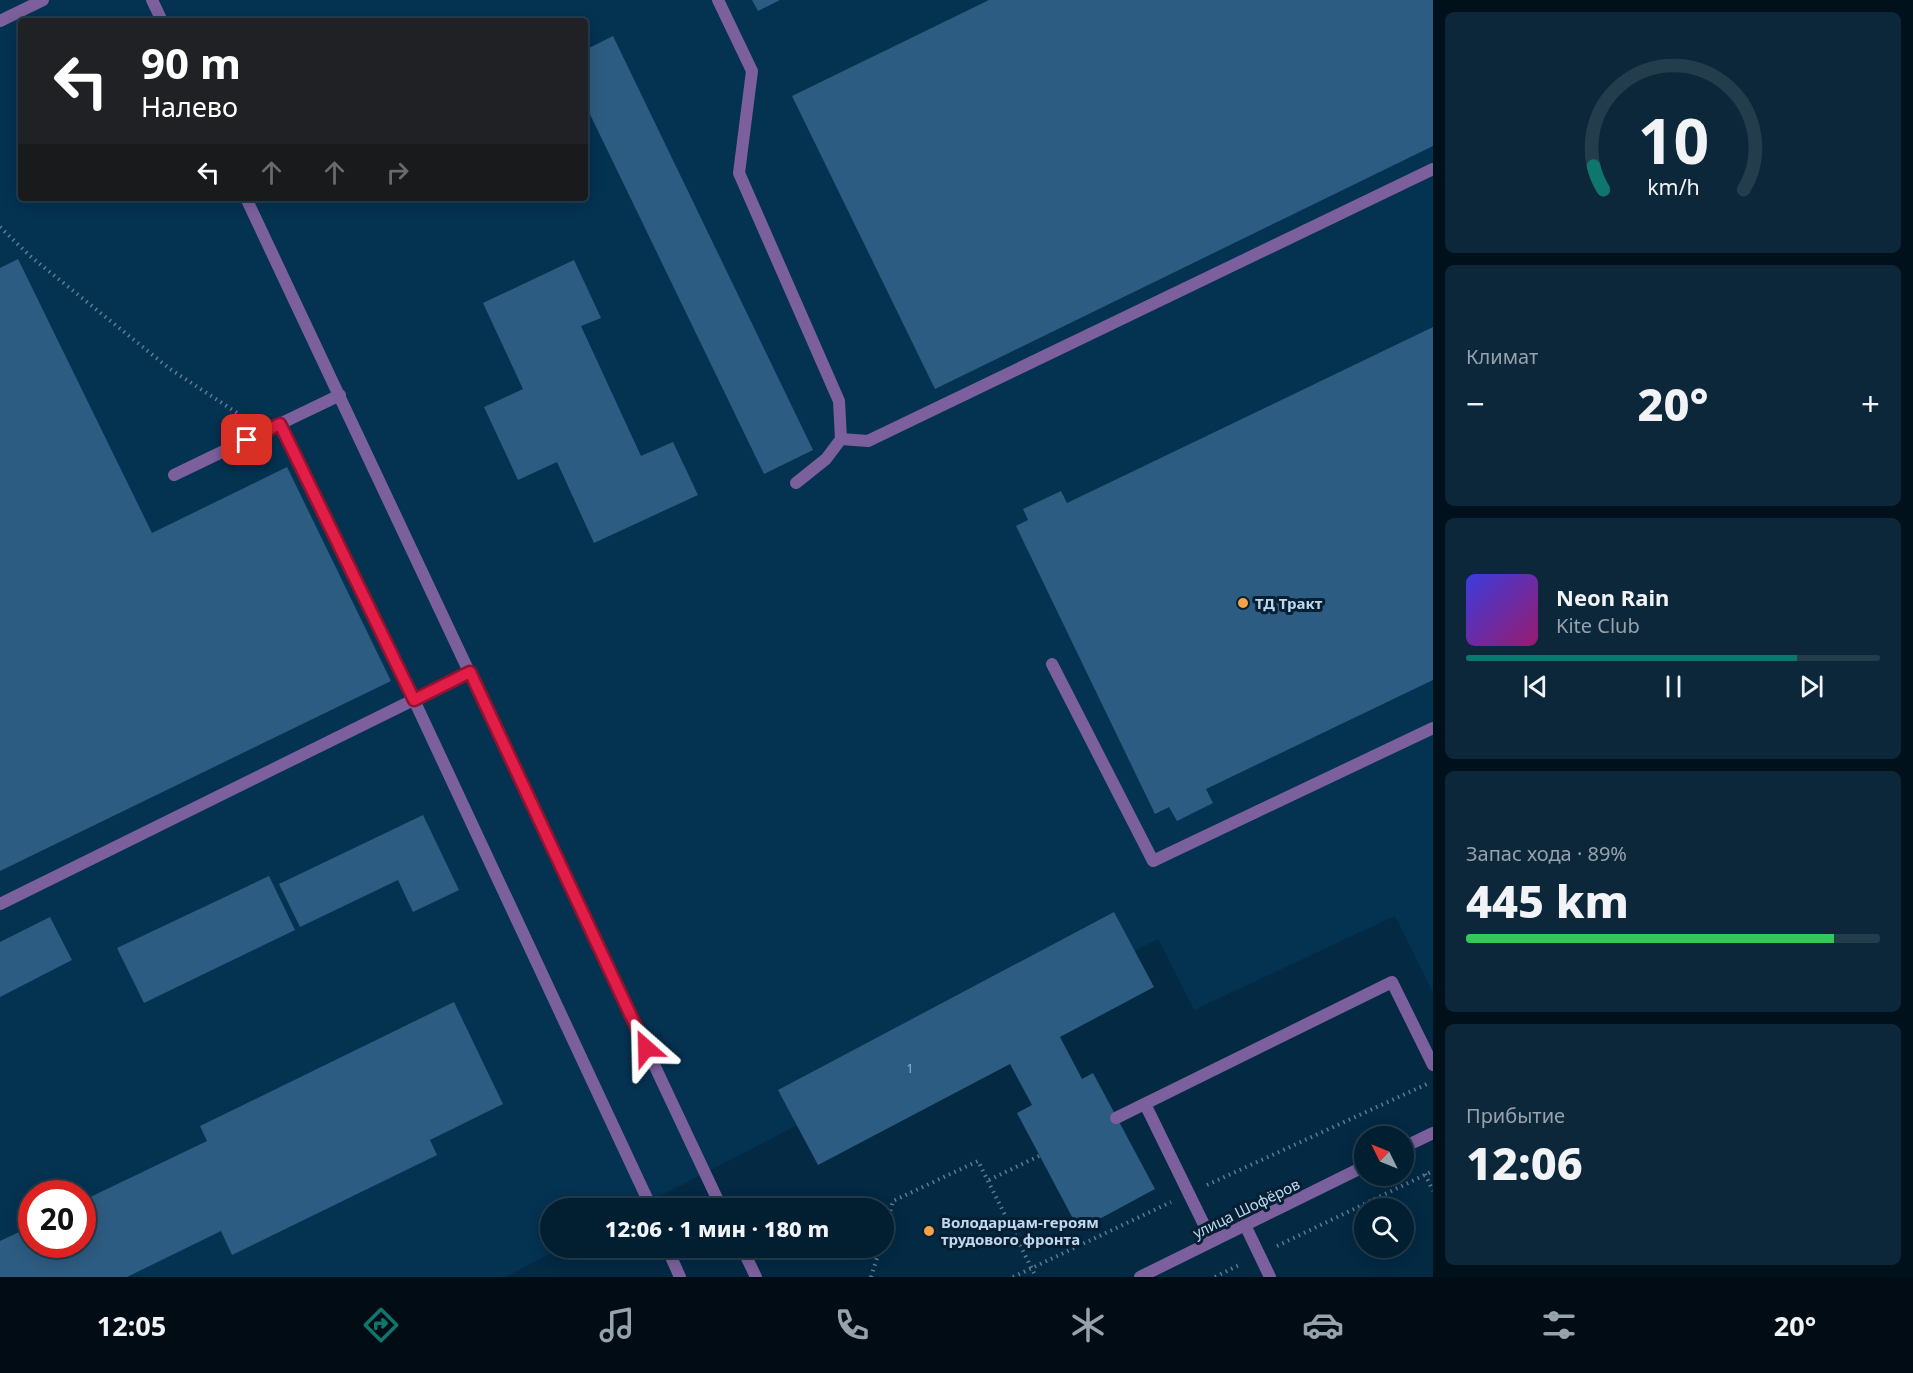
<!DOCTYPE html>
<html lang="ru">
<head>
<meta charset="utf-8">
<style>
  :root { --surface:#021f32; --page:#0c273a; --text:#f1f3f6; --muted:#96a2ac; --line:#233d4d; --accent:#0f766e }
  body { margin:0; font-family:"Noto Sans",sans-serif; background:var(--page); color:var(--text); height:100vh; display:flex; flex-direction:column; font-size:22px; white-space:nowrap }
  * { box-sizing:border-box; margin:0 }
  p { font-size:20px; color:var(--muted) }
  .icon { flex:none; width:33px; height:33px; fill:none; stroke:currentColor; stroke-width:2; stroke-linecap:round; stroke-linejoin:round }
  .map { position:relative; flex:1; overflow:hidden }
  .side { display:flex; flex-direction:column; gap:12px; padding:12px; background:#01111c; width:480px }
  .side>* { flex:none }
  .top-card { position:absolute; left:18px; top:18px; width:570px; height:183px; border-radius:6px; box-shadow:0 3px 15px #0003,0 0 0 2px var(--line); background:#202124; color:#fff; overflow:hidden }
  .needle { width:39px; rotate:313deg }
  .controls { position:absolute; left:1354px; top:1126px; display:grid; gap:12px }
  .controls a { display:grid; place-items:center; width:60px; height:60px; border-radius:50%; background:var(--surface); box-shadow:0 3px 15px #0003,0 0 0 2px var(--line); font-size:30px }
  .speed { position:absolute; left:18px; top:1180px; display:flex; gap:12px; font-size:30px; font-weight:700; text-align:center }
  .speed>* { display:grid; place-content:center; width:78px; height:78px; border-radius:50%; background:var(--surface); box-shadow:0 3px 15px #0003,0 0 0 2px var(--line); line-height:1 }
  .speed .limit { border:9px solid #d22; background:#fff; color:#111 }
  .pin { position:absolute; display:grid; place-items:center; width:51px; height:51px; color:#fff; margin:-26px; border-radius:12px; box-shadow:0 3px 9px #0006 }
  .me { position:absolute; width:66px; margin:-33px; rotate:335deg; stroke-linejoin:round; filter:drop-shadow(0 0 4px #0008) }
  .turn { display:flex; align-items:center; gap:21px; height:126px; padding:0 24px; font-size:27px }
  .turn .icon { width:78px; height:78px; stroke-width:2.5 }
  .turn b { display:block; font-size:42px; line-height:51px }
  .lanes { display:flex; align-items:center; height:57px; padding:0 24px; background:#0003; justify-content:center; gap:30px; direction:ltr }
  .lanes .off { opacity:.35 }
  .big { font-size:45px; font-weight:800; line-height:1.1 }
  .side .widget { flex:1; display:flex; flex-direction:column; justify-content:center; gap:9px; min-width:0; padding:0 21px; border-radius:9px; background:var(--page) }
  .side .dial { align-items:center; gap:0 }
  .dial svg { height:156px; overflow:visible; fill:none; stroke:var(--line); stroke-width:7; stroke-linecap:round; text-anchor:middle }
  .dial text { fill:var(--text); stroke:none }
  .song { display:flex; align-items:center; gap:18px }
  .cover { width:72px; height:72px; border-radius:9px; background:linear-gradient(135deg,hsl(240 70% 55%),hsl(320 70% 35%)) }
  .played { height:6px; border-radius:3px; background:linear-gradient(90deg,var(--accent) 80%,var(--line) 80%) }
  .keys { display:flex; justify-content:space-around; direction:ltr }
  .heat { display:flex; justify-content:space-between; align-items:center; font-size:33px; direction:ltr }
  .charge { height:9px; border-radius:4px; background:linear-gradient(90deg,#34c759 89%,var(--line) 0) }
  .trip { position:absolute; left:540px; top:1198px; width:354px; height:60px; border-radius:30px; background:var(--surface); box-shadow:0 3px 15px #0003,0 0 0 2px var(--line); font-weight:800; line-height:60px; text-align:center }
  .tabs { display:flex; height:96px; justify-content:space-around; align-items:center; background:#010c14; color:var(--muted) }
  .tabs .icon { width:42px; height:42px }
  .tabs .on { color:var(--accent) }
  .tabs b { font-size:27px; color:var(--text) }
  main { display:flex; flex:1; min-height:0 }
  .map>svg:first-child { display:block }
</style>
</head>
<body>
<main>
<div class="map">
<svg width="1433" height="1277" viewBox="0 0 1433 1277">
  <rect width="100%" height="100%" fill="#032943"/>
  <path fill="#043251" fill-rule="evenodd" d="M0,0h1433v993l-38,-77 -201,94 -36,-71 -523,270h-85v39h11l-55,29h-506zM21,21h564v177h-564zM32,1194h50v51h-50z"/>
  <path fill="#2d5c82" d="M752,0h28l-22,11z
    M989,0h444v146l-498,243 -143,-293z
    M613,36l200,414 -49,24 -179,-370v-54z
    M18,259l134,274 135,-66 104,214 -391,190v-603z
    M574,260l27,58 -20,8 60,130 32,-14 25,53 -104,48 -37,-81 -39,18 -34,-73 39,-18 -40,-86z
    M1433,327v353l-227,109 7,14 -36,18 -8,-14 -14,7 -139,-288 12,-6 -5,-11 38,-18 6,12z
    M423,815l36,75 -46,22 -15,-32 -98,47 -21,-43z
    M269,876l26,54 -151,73 -27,-55z
    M1114,912l40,75 -94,50 22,42 11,-6 62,116 -76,41 -62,-117 15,-8 -22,-41 -192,101 -40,-75z
    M50,917l22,43 -72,37v-55z
    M454,1002l49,102 -73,36 7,15 -205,100 -11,-24 -94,46h-127v-36l32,-15v19h50v-44l125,-60 -7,-15z"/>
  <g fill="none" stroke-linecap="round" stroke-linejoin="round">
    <path stroke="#5d7c94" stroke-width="4" stroke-dasharray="1.5 4.5" stroke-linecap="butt" d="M0,227l30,29 140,113 75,49
      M1425,1174l8,17
      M989,1180l52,-25
      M1207,1185l220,-101
      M884,1234l9,-33 85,-40 58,116
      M1277,1246l156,-75
      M871,1277l9,-29
      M1013,1277l158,-75
      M1215,1277l26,-13"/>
    <path stroke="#7c609d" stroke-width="12" d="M152,0l10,21
      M718,0l34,71 -13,102 100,228 2,38 27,2 565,-272
      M0,21l43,-21
      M246,198l476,1011
      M280,424l134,276 238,509
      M174,475l166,-80
      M796,483l30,-24 15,-20
      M1052,664l101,197 280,-133
      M0,904l470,-232
      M1145,1104l67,137
      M1116,1118l276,-136 41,83
      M1245,1225l25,52
      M667,1248l13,29
      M742,1248l14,29"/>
    <path stroke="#7c609d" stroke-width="12" d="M1404,1147l29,-14
      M1140,1277l225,-111"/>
  </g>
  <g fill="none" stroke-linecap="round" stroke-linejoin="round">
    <g stroke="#92132f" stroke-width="15">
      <path id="route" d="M247,440l33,-16 134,276 56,-28 176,376"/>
    </g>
    <use href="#route" stroke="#e11d48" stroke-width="10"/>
  </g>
  <g fill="#f6a247" stroke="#061f32" stroke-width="2">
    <circle cx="1243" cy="603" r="6"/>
    <circle cx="929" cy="1231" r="6"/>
  </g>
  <g text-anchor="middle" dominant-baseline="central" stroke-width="6" stroke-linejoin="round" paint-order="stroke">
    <g font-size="12" fill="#9bb9d3">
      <text x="910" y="1068">1</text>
    </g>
    <g font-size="15" font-weight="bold" fill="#c0d8ee" stroke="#061f32" text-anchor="start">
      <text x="1255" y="603">ТД Тракт</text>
      <text x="941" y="1222">Володарцам-героям<tspan x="941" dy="17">трудового фронта</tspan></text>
    </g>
    <g font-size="15" fill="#c0d8ee" stroke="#061f32">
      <text transform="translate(1246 1208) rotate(-26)">улица Шофёров</text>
    </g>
  </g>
</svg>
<div class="controls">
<a><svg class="needle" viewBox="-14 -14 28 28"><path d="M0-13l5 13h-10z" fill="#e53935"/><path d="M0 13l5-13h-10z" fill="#96a2ac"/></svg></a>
<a><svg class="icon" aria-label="search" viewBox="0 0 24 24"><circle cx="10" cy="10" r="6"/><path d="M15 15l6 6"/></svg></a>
</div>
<div class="speed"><div class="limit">20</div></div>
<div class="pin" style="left:247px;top:440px;background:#d93025"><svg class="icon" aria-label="arrive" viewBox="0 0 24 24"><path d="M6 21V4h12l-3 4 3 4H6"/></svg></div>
<svg class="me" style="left:646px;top:1048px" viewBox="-20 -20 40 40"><path d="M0-17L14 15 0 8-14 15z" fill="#e11d48" stroke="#fff" stroke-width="4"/></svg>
<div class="trip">12:06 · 1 мин · 180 m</div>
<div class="top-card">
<div class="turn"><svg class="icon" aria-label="left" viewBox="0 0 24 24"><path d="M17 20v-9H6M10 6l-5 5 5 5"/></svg><div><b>90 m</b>Налево</div></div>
<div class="lanes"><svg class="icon" aria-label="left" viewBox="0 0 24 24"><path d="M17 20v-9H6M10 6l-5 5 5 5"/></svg><svg class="icon off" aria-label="ahead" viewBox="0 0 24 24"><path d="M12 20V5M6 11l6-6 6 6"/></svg><svg class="icon off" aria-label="ahead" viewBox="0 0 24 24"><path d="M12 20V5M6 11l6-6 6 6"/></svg><svg class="icon off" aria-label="right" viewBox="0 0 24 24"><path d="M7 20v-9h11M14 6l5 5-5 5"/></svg></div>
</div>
</div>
<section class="side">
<div class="widget dial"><svg viewBox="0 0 100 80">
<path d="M14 69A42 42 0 1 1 86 69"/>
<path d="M14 69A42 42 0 0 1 9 57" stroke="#0f766e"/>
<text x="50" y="56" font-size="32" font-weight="700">10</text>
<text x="50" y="72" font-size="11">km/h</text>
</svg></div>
<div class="widget"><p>Климат</p>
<div class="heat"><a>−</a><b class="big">20°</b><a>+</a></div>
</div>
<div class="widget">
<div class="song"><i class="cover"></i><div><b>Neon Rain</b><p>Kite Club</p></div></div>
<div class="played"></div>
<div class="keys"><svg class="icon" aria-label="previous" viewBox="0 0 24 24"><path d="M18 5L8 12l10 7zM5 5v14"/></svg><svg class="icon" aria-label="pause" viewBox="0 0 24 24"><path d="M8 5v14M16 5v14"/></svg><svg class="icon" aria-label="next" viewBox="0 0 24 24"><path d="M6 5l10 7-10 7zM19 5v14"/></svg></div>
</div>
<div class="widget"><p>Запас хода · 89%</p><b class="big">445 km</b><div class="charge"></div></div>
<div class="widget"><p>Прибытие</p><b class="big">12:06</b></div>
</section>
</main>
<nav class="tabs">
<b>12:05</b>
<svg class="icon on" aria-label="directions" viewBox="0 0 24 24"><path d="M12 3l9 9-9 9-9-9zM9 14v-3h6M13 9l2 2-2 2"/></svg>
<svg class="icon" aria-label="music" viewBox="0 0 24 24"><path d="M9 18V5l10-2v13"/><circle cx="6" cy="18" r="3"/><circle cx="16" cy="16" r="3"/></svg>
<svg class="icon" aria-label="phone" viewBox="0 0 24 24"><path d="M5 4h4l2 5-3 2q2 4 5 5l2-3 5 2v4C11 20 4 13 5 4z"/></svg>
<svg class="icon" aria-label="climate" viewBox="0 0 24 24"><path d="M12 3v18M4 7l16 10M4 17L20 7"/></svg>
<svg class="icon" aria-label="car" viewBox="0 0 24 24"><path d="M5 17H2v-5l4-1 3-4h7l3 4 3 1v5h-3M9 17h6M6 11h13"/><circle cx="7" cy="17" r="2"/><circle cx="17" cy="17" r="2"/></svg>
<svg class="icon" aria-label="filters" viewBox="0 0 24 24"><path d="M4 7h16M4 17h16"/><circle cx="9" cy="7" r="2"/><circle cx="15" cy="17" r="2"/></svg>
<b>20°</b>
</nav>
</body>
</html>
